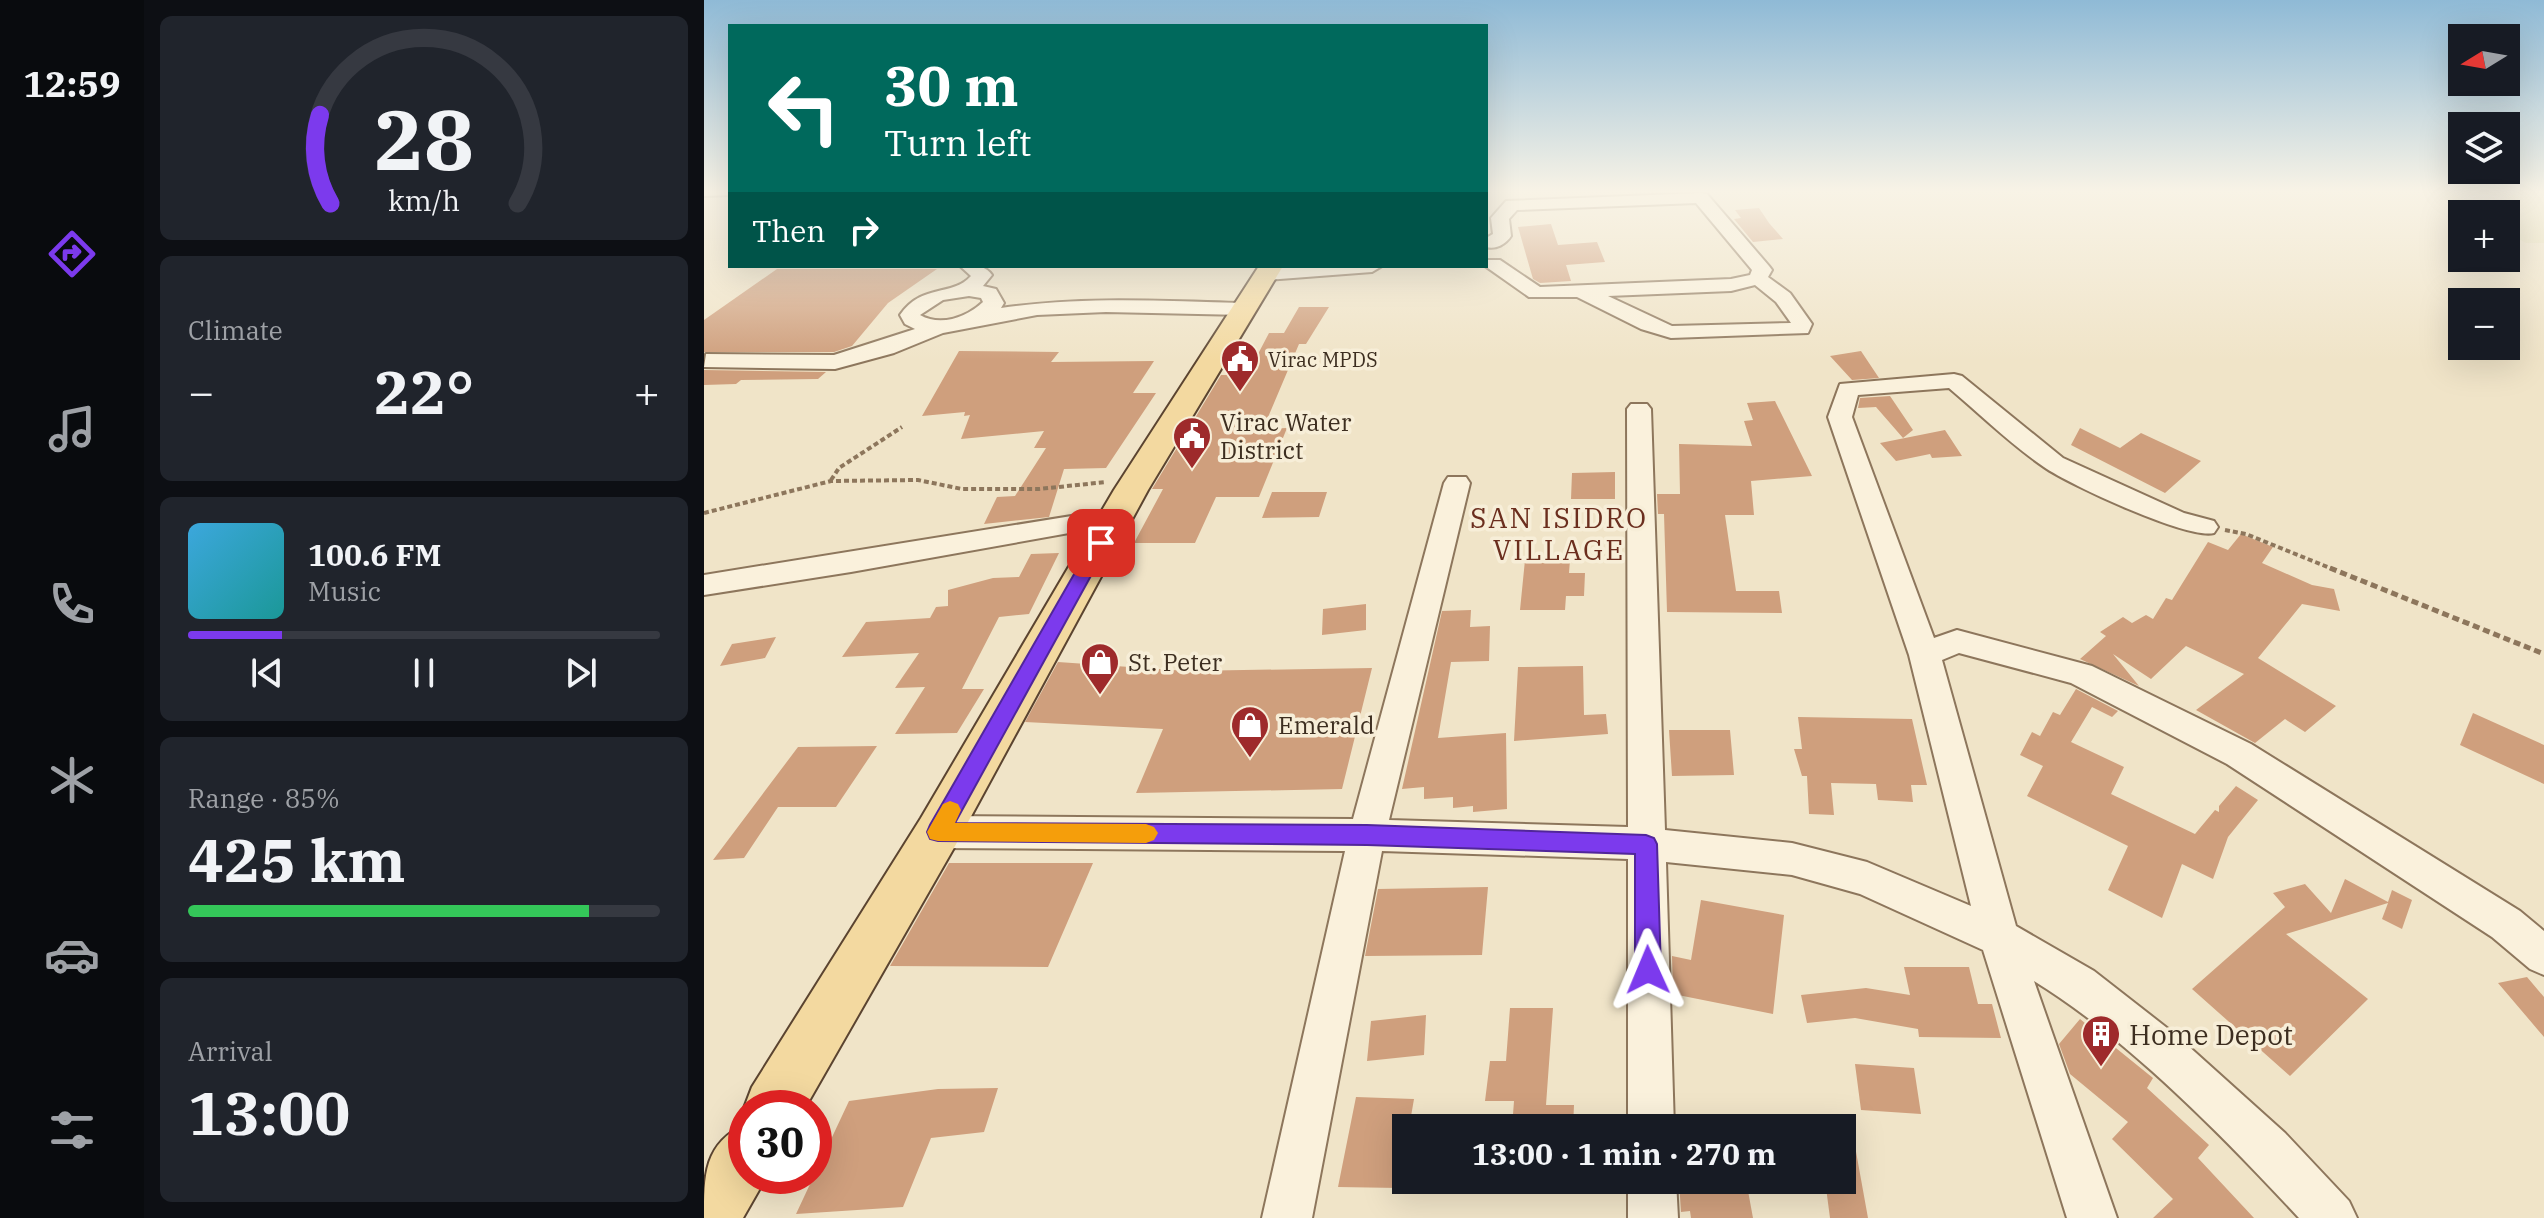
<!DOCTYPE html>
<html lang="en">
<head>
<meta charset="utf-8">
<style>
  :root { --surface:#171b24; --page:#20242c; --text:#f1f3f6; --muted:#9ea1a6; --line:#363941; --accent:#7c3aed }
  body { margin:0; font-family:"IBM Plex Serif",serif; background:var(--page); color:var(--text); height:100vh; display:flex; flex-direction:column; font-size:30px; white-space:nowrap }
  * { box-sizing:border-box; margin:0 }
  p { font-size:26px; color:var(--muted) }
  .icon { flex:none; width:44px; height:44px; fill:none; stroke:currentColor; stroke-width:2; stroke-linecap:round; stroke-linejoin:round }
  .map { position:relative; flex:1; overflow:hidden }
  .details { display:flex; flex-direction:column; gap:16px; padding:16px; background:#0d0f14; width:560px }
  .details>* { flex:none }
  .hud { position:absolute; left:24px; top:24px; width:760px; height:244px; border-radius:0px; box-shadow:0 8px 32px #0002; background:#00695c; color:#fff; overflow:hidden }
  .needle { width:52px; rotate:259deg }
  .controls { position:absolute; left:1744px; top:24px; display:grid; gap:16px }
  .controls a { display:grid; place-items:center; width:72px; height:72px; border-radius:0px; background:var(--surface); box-shadow:0 8px 32px #0002; font-size:40px }
  .speed { position:absolute; left:24px; top:1090px; display:flex; gap:16px; font-size:40px; font-weight:700; text-align:center }
  .speed>* { display:grid; place-content:center; width:104px; height:104px; border-radius:50%; background:var(--surface); box-shadow:0 8px 32px #0002; line-height:1 }
  .speed .limit { border:12px solid #d22; background:#fff; color:#111 }
  .pin { position:absolute; display:grid; place-items:center; width:68px; height:68px; color:#fff; margin:-34px; border-radius:16px; box-shadow:0 4px 12px #0006 }
  .me { position:absolute; width:88px; margin:-44px; rotate:359deg; stroke-linejoin:round; filter:drop-shadow(0 0 6px #0008) }
  .turn { display:flex; align-items:center; gap:28px; height:168px; padding:0 24px; font-size:36px }
  .turn .icon { width:104px; height:104px; stroke-width:2.5 }
  .turn b { display:block; font-size:56px; line-height:68px }
  .then { display:flex; align-items:center; height:76px; padding:0 24px; background:#0003; gap:16px; font-size:30px }
  .big { font-size:60px; font-weight:700; line-height:1.1 }
  .details .widget { flex:1; display:flex; flex-direction:column; justify-content:center; gap:12px; min-width:0; padding:0 28px; border-radius:12px; background:var(--page) }
  .details .dial { align-items:center; gap:0 }
  .dial svg { height:208px; overflow:visible; fill:none; stroke:var(--line); stroke-width:7; stroke-linecap:round; text-anchor:middle }
  .dial text { fill:var(--text); stroke:none }
  .song { display:flex; align-items:center; gap:24px }
  .cover { width:96px; height:96px; border-radius:12px; background:linear-gradient(135deg,hsl(200 70% 55%),hsl(180 70% 35%)) }
  .played { height:8px; border-radius:4px; background:linear-gradient(90deg,var(--accent) 20%,var(--line) 20%) }
  .keys { display:flex; justify-content:space-around; direction:ltr }
  .heat { display:flex; justify-content:space-between; align-items:center; font-size:44px; direction:ltr }
  .charge { height:12px; border-radius:6px; background:linear-gradient(90deg,#34c759 85%,var(--line) 0) }
  .trip { position:absolute; left:688px; top:1114px; width:464px; height:80px; border-radius:0px; background:var(--surface); box-shadow:0 8px 32px #0002; font-weight:700; line-height:80px; text-align:center }
  main { display:flex; flex:1; min-height:0 }
  .menu { display:flex; flex-direction:column; width:144px; justify-content:space-around; align-items:center; background:#090b0e; color:var(--muted) }
  .menu .icon { width:56px; height:56px }
  .menu .current { color:var(--accent) }
  .menu b { font-size:36px; color:var(--text) }
  .map>svg:first-child { display:block }
</style>
</head>
<body>
<main>
<nav class="menu">
<b>12:59</b>
<svg class="icon current" aria-label="directions" viewBox="0 0 24 24"><path d="M12 3l9 9-9 9-9-9zM9 14v-3h6M13 9l2 2-2 2"/></svg>
<svg class="icon" aria-label="music" viewBox="0 0 24 24"><path d="M9 18V5l10-2v13"/><circle cx="6" cy="18" r="3"/><circle cx="16" cy="16" r="3"/></svg>
<svg class="icon" aria-label="phone" viewBox="0 0 24 24"><path d="M5 4h4l2 5-3 2q2 4 5 5l2-3 5 2v4C11 20 4 13 5 4z"/></svg>
<svg class="icon" aria-label="climate" viewBox="0 0 24 24"><path d="M12 3v18M4 7l16 10M4 17L20 7"/></svg>
<svg class="icon" aria-label="car" viewBox="0 0 24 24"><path d="M5 17H2v-5l4-1 3-4h7l3 4 3 1v5h-3M9 17h6M6 11h13"/><circle cx="7" cy="17" r="2"/><circle cx="17" cy="17" r="2"/></svg>
<svg class="icon" aria-label="filters" viewBox="0 0 24 24"><path d="M4 7h16M4 17h16"/><circle cx="9" cy="7" r="2"/><circle cx="15" cy="17" r="2"/></svg>
</nav>
<section class="details">
<div class="widget dial"><svg viewBox="0 0 100 80">
<path d="M14 69A42 42 0 1 1 86 69"/>
<path d="M14 69A42 42 0 0 1 10 35" stroke="#7c3aed"/>
<text x="50" y="56" font-size="32" font-weight="700">28</text>
<text x="50" y="72" font-size="11">km/h</text>
</svg></div>
<div class="widget"><p>Climate</p>
<div class="heat"><a>−</a><b class="big">22°</b><a>+</a></div>
</div>
<div class="widget">
<div class="song"><i class="cover"></i><div><b>100.6 FM</b><p>Music</p></div></div>
<div class="played"></div>
<div class="keys"><svg class="icon" aria-label="previous" viewBox="0 0 24 24"><path d="M18 5L8 12l10 7zM5 5v14"/></svg><svg class="icon" aria-label="pause" viewBox="0 0 24 24"><path d="M8 5v14M16 5v14"/></svg><svg class="icon" aria-label="next" viewBox="0 0 24 24"><path d="M6 5l10 7-10 7zM19 5v14"/></svg></div>
</div>
<div class="widget"><p>Range · 85%</p><b class="big">425 km</b><div class="charge"></div></div>
<div class="widget"><p>Arrival</p><b class="big">13:00</b></div>
</section>
<div class="map">
<svg width="1840" height="1218" viewBox="0 0 1840 1218">
  <rect width="100%" height="100%" fill="#f0e4c8"/>
  <path fill="#e6deb5" d="M1735,190h105v53h-18l-20,-11v-18h-33l-31,-17z"/>
  <path fill="#cf9f7d" d="M1055,208l10,15 14,16 -30,3 -19,-23 7,-1 -6,-8z
    M847,224l7,21 39,-3 8,20 -39,3 5,16 -31,2 -7,-4 -15,-52z
    M73,269h160l-49,34 -36,43 -18,6h-130v-32z
    M595,307h30l-23,37h-7l-36,85 24,-1 -28,69h-43l-21,46h-61l29,-54h-11l69,-114h26l22,-42h15z
    M255,351l100,1 -8,10 103,-1 -21,32h23l-50,75 -42,1 -15,48 -65,7 13,-27 18,-1 31,-48h-12l10,-17 -83,8 9,-24 -6,1 1,-4 -43,4z
    M1157,351l18,27 -27,2 -22,-24z
    M0,370l122,2 -8,7 -77,1 -5,4 -32,1z
    M1186,396l23,34 -10,8 -27,-31 -18,1 2,-10z
    M1071,401l37,75 -61,5 3,34h-29l11,76h43l3,22 -115,-1 -3,-98h-6l-1,-20h23l-1,-50 73,2 -8,-25 9,-1 -6,-17z
    M1376,428l40,20 21,-15 60,28 -36,32 -94,-48z
    M1241,430l17,26 -30,2 -2,-4 -34,7 -16,-18z
    M911,472v27h-44l1,-26z
    M568,492h55l-8,25 -57,1z
    M1537,534l32,13 -11,16 50,22 22,4 6,22 -38,-7 -44,54 78,48 -31,26 -20,-13 -30,24 -59,-33 48,-36 -58,-28 -35,33 -38,-25 26,32 -59,-27 26,-23 -6,-4 23,-15 9,6 14,-8 7,4 13,-21 6,2 36,-58 20,8z
    M355,553l-30,61 -30,3 -37,72h22l-27,44 -62,1 30,-47 -30,1 24,-35 -77,4 24,-35 64,-4 6,-11 12,-1v-16l45,-12 26,-1 12,-23z
    M821,560h45l-1,13h16l-1,23h-18l-1,14h-45z
    M662,604v26l-44,5 1,-26z
    M767,610l-1,17 20,-1 -1,35 -38,1 -13,76 68,-5 1,76 -34,3v-6l-20,2v-11l-29,2v-12l-22,2 40,-178z
    M72,637l-11,21 -45,8 12,-22z
    M354,662l129,9 185,-3 -30,121 -206,4 27,-64 -138,-7z
    M879,666l1,49 22,-1 2,20 -94,7 4,-74z
    M1372,689l42,22 -6,6 -20,-10 -21,35 53,25 -13,27 84,40 20,-24 4,2v-6l17,-20 22,14 -30,37 -15,42 -31,-15 -20,54 -54,-28 20,-44 -101,-50 16,-30 -23,-11 12,-23 8,4 13,-24 7,3z
    M1769,713l71,32v39l-84,-39z
    M1094,717l114,2 15,66h-16l2,17 -35,-2 -2,-16 -45,-1 3,32 -25,-1 -2,-38h-5l-8,-27h8z
    M965,730h61l4,45 -62,1z
    M173,746l-41,61h-58l-34,51 -31,2 85,-113z
    M245,863h144l-45,104 -158,-1z
    M1641,879l43,23 4,-12 20,10 -10,29 -20,-10 6,-16 -102,31 82,65 -78,77 -98,-87 93,-82 -12,-14 32,-9 26,29z
    M784,887l-6,68 -117,1 13,-67z
    M997,900l83,15 -11,99 -100,-20 -1,-38 19,4z
    M1200,967h65l9,37h14l9,34 -82,-1 -1,-8 -63,-11 -48,5 -6,-28 65,-7 44,7z
    M1823,977l17,20v40l-46,-54z
    M806,1008h43l-7,97h28l-1,23h-61l2,-27h-29l5,-40h16z
    M722,1015l-2,40 -57,6 4,-40z
    M1376,1019l73,59 -6,10 62,57 -11,13 56,60h-101l20,-19 -61,-60 16,-17 -58,-48 -11,-30z
    M1151,1064l59,4 7,46 -60,-4z
    M294,1088l-14,44 -53,6 -28,69 -107,7 53,-113 89,-12z
    M652,1097l58,2 -5,29h-3l-7,60 -61,-1z
    M1149,1135l15,83h-38l-5,-38h17v-44z
    M1042,1180l7,38h-62l-1,-7 -9,1 -2,-31z"/>
  <g fill="none" stroke-linecap="round" stroke-linejoin="round">
    <g stroke="#8d765c" stroke-width="4">
      <path id="minor" d="M0,190h26v5l-26,1z
        M997,193l6,1 62,72 3,4 -4,7 22,16 22,31 -4,9 -137,5 -30,-9 -64,-32h-48l-44,-31 1,-6h14l40,27 191,-8 19,-4 2,-5 -56,-67 -179,7 -8,9 2,17c-5,8 -15,14 -25,11v-9l7,-4 -2,-16 15,-17zM1051,285l21,17 15,21 -119,3 -64,-30 123,-5z
        M256,266c13,0 24,-2 32,9l-9,11 13,3 8,14 -3,5c81,-12 162,-7 243,-5l10,6 -10,6 -138,-3 -69,3 -94,18 -49,20 -59,16 -131,-2 2,-13 128,1 81,-26 -10,-5 -5,-9c22,-32 52,-18 71,-39zM265,296l12,2 2,4c-16,15 -42,25 -63,13l23,-15z
        M590,266h88l-10,6 -107,8 -10,-6 10,-6z
        M1250,374l8,2 101,82 121,55 30,8 4,6 -4,6c-26,7 -146,-49 -170,-66 -34,-23 -64,-53 -95,-79l-91,7 -6,22 82,221 23,-8 135,36 159,78 269,167 24,20v44l-14,-6 -38,-32 -265,-173 -156,-81 -112,-30 -17,7 74,266 78,45 82,64 109,98 64,68 8,17h-58c-74,-80 -173,-181 -265,-237l83,237h-50l-84,-268 -123,-56 -68,-19 -126,-13 8,266h-46v-269l-246,-8 -70,367h-50l83,-367 -407,-3 -13,-5 -6,-11 6,-11 13,-5 415,3 91,-336 4,-6h18l4,6 -81,337 239,7 -1,-418 4,-5h16l4,5 14,421 127,13 75,19 104,44 -62,-251 -81,-238 12,-33z
        M411,509l10,2 4,6 -4,6 -274,49 -147,23v-20z
        M924,1180h48l2,38h-50z"/>
    </g>
    <g stroke="#5b4430" stroke-width="4">
      <path id="major" d="M555,266h24l-135,224 -193,356 -150,262h-59v5l-2,-5 8,-21 169,-269 193,-328z
        M42,1124v52h21l-24,42h-39c0,-43 0,-75 42,-94z"/>
    </g>
    <path stroke="#8d765c" stroke-width="4" stroke-dasharray="5 3" stroke-linecap="butt" d="M127,480l8,-12 63,-41
      M0,513l127,-32 87,-1 44,9h77l67,-7
      M1521,530l21,4 89,36"/>
    <path stroke="#8d765c" stroke-width="5" stroke-dasharray="7 4" stroke-linecap="butt" d="M1626,568l214,86"/>
    <use href="#minor" fill="#faf1dc" fill-rule="evenodd"/>
    <use href="#major" fill="#f3d9a0" fill-rule="evenodd"/>
  </g>
  <linearGradient id="sky" x2="0" y2="1"><stop stop-color="#8fbad6"/><stop offset="0.53" stop-color="#f8f3e6"/><stop offset="1" stop-color="#f8f3e6" stop-opacity="0"/></linearGradient>
  <rect width="1840" height="361" fill="url(#sky)"/>
  <path fill="#7c3aed" stroke="#51269a" stroke-width="2" d="M397,537l8,6 -154,280 412,2 279,10 8,3 3,6 4,126 -4,9 -9,3 -9,-3 -4,-9v-116l-268,-9 -429,-4 -8,-2 -3,-7 3,-7 162,-282z"/>
  <path fill="#f59e0b" d="M246,801l8,3 3,6 -6,13 191,1 8,3 4,6 -4,7 -8,3 -208,-2 -8,-2 -3,-7 16,-28z"/>
  <defs>
    <g id="civic-pin" transform="scale(2)"><path d="M0 17L-7.5 6A9.5 9.5 0 1 1 7.5 6Z" fill="#9e2a2b" stroke="#f7eed8"/><path d="M-.6-6.5H3V-4.5H.6V-3L4-1V1h2V6H-6V1h2V-1L-.6-3ZM-1.2 2.5V6h2.4V2.5Z" fill="#fff"/></g>
    <g id="shop-pin" transform="scale(2)"><path d="M0 17L-7.5 6A9.5 9.5 0 1 1 7.5 6Z" fill="#9e2a2b" stroke="#f7eed8"/><path d="M-5-2.5h2.3a2.7 3.5 0 0 1 5.4 0H5L5.5 6h-11ZM-1.5-2.5h3a1.5 2.3 0 0 0-3 0Z" fill="#fff"/></g>
    <g id="building-pin" transform="scale(2)"><path d="M0 17L-7.5 6A9.5 9.5 0 1 1 7.5 6Z" fill="#9e2a2b" stroke="#f7eed8"/><path d="M-4-6H4V6H1V3H-1V6H-4ZM-2.5-4.3h1.7v1.8h-1.7ZM.8-4.3h1.7v1.8H.8ZM-2.5-1h1.7V.8h-1.7ZM.8-1h1.7V.8H.8Z" fill="#fff"/></g>
  </defs>
  <g fill-rule="evenodd">
    <use href="#civic-pin" x="536" y="359"/>
    <use href="#civic-pin" x="488" y="436"/>
    <use href="#shop-pin" x="396" y="662"/>
    <use href="#shop-pin" x="546" y="725"/>
    <use href="#building-pin" x="1397" y="1034"/>
  </g>
  <g text-anchor="middle" dominant-baseline="central" stroke-width="7" stroke-linejoin="round" paint-order="stroke">
    <g font-size="20" fill="#3d2e20" stroke="#f7eed8" text-anchor="start">
      <text x="564" y="359">Virac MPDS</text>
    </g>
    <g font-size="24" fill="#3d2e20" stroke="#f7eed8" text-anchor="start">
      <text x="516" y="422">Virac Water<tspan x="516" dy="28">District</tspan></text>
      <text x="424" y="662">St. Peter</text>
      <text x="574" y="725">Emerald</text>
    </g>
    <g font-size="28" letter-spacing="2" fill="#6b2e1e" stroke="#f7eed8">
      <text x="855" y="517">SAN ISIDRO<tspan x="855" dy="32">VILLAGE</tspan></text>
    </g>
    <g font-size="28" fill="#3d2e20" stroke="#f7eed8" text-anchor="start">
      <text x="1425" y="1034">Home Depot</text>
    </g>
  </g>
</svg>
<div class="controls">
<a><svg class="needle" viewBox="-14 -14 28 28"><path d="M0-13l5 13h-10z" fill="#e53935"/><path d="M0 13l5-13h-10z" fill="#9ea1a6"/></svg></a>
<a><svg class="icon" aria-label="layers" viewBox="0 0 24 24"><path d="M12 4l9 5-9 5-9-5zM3 14l9 5 9-5"/></svg></a>
<a>+</a>
<a>−</a>
</div>
<div class="speed"><div class="limit">30</div></div>
<div class="pin" style="left:397px;top:543px;background:#d93025"><svg class="icon" aria-label="arrive" viewBox="0 0 24 24"><path d="M6 21V4h12l-3 4 3 4H6"/></svg></div>
<svg class="me" style="left:944px;top:970px" viewBox="-20 -20 40 40"><path d="M0-17L14 15 0 8-14 15z" fill="#7c3aed" stroke="#fff" stroke-width="4"/></svg>
<div class="trip">13:00 · 1 min · 270 m</div>
<div class="hud">
<div class="turn"><svg class="icon" aria-label="left" viewBox="0 0 24 24"><path d="M17 20v-9H6M10 6l-5 5 5 5"/></svg><div><b>30 m</b>Turn left</div></div>
<div class="then">Then<svg class="icon" aria-label="right" viewBox="0 0 24 24"><path d="M7 20v-9h11M14 6l5 5-5 5"/></svg></div>
</div>
</div>
</main>
</body>
</html>
